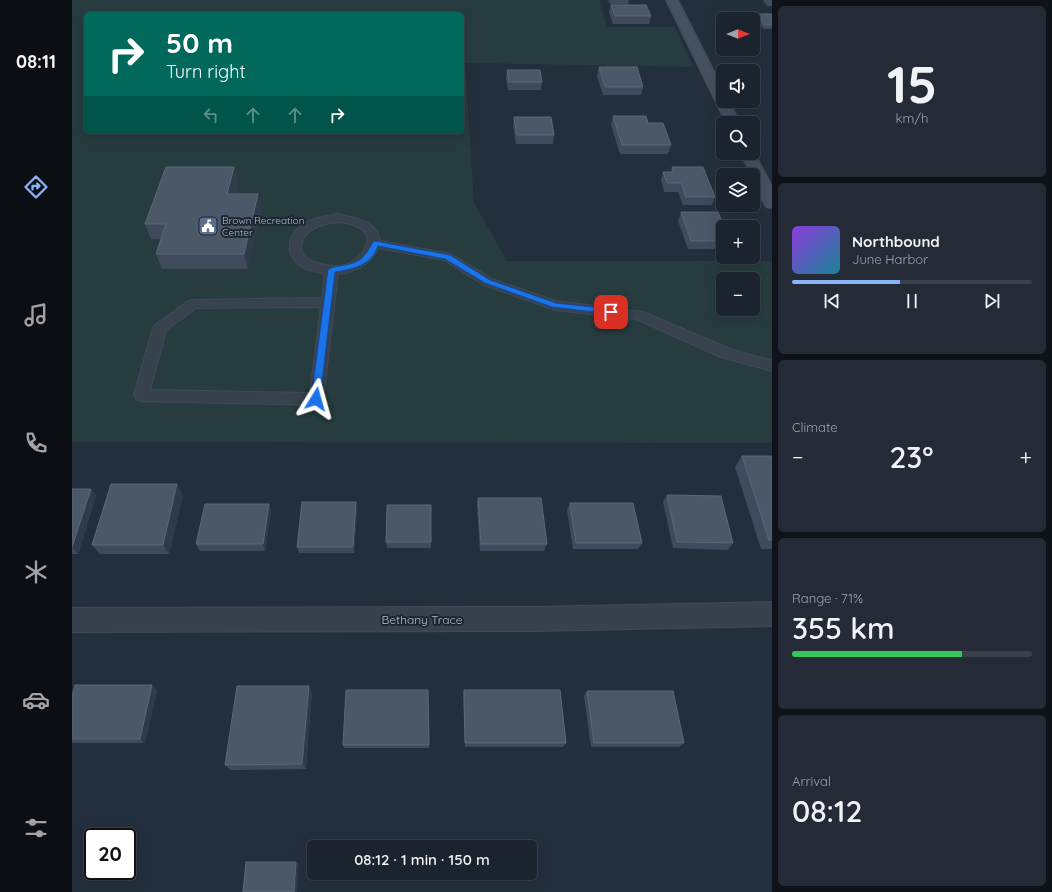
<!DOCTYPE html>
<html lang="en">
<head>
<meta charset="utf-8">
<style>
  :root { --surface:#1b232e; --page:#242b36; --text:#f1f3f6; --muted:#a0a4aa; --line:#39404a; --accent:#8ab4f8 }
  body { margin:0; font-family:Quicksand,sans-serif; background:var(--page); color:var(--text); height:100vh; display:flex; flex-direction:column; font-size:15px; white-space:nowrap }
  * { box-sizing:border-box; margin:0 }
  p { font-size:13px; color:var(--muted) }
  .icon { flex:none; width:22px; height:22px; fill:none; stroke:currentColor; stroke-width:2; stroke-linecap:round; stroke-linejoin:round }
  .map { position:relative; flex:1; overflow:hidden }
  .drawer { display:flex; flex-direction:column; gap:6px; padding:6px; background:#0f1319; width:280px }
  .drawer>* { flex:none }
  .guide { position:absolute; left:12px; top:12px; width:380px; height:122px; border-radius:6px; box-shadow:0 4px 16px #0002,0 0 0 1px var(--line); background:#00695c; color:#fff; overflow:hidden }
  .needle { width:26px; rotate:90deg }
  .tools { position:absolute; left:644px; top:12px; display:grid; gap:8px }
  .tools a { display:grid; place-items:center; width:44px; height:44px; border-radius:6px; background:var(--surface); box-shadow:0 4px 16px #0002,0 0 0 1px var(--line); font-size:20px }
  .speed { position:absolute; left:12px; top:828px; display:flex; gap:8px; font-size:20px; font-weight:700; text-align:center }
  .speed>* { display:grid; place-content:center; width:52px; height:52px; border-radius:50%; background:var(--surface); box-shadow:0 4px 16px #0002,0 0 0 1px var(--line); line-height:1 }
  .speed .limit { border:2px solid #111; border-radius:6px; background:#fff; color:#111 }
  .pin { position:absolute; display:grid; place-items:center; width:34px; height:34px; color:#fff; margin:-17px; border-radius:8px; box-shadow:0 2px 6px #0006 }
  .me { position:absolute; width:44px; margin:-22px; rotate:8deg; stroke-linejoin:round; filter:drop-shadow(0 0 3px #0008) }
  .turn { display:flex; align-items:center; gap:14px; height:84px; padding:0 16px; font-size:18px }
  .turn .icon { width:52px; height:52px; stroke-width:2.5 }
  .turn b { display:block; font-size:28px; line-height:34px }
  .lanes { display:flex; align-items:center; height:38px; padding:0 16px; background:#0003; justify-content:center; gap:20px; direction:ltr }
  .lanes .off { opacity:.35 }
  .big { font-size:30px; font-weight:600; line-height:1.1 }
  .drawer .widget { flex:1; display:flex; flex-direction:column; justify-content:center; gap:6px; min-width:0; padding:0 14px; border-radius:6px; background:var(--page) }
  .drawer .dial { align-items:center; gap:0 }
  .dial b { font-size:52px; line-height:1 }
  .song { display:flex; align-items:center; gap:12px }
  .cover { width:48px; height:48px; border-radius:6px; background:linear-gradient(135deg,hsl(270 70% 55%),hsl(190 70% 35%)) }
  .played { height:4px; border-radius:2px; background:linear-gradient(90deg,var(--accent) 45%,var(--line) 45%) }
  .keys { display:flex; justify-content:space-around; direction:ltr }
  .heat { display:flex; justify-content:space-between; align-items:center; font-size:22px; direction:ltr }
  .charge { height:6px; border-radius:3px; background:linear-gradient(90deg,#34c759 71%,var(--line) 0) }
  .trip { position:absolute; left:235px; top:840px; width:230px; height:40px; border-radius:6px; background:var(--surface); box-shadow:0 4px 16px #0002,0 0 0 1px var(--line); font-weight:600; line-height:40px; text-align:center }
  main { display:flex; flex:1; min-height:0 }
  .tab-bar { display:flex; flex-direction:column; width:72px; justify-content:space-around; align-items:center; background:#0b0e12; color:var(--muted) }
  .tab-bar .icon { width:28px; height:28px }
  .tab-bar .selected { color:var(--accent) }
  .tab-bar b { font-size:18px; color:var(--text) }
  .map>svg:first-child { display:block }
</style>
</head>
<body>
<main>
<nav class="tab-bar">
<b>08:11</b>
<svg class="icon selected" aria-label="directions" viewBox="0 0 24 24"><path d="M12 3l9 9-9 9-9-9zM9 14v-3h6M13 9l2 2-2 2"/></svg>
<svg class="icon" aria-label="music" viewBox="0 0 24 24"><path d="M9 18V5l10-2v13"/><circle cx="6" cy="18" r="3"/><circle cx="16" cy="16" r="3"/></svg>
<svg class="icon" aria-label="phone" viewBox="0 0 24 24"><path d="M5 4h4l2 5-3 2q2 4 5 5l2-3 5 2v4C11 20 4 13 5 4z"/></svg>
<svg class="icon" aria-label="climate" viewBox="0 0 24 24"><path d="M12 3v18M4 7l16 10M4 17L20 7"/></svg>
<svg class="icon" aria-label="car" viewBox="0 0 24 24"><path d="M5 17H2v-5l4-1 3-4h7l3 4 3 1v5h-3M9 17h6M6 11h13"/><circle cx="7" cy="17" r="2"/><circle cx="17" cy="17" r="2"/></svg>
<svg class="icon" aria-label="filters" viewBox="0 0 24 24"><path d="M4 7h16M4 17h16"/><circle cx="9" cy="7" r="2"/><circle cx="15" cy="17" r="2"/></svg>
</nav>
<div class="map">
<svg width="700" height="892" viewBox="0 0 700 892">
  <rect width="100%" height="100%" fill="#242f3e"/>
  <path fill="#263c3f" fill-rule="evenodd" d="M0,0h527l8,27h68l18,40 -228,-4 9,140 33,58h265v182l-700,-1zM14,14h376v118h-376zM651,279h30v30h-30z"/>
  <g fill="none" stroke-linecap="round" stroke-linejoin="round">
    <g stroke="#414a57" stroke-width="2">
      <path id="lane" d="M266,214c19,5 37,5 42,27l71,13 41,25 64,22 87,11 87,37 42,12v10l-51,-14 -85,-38 -81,-9 -71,-25 -40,-25 -66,-12c-7,16 -24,25 -40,26l-15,125 -2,4 -5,2 -175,-4 -5,-2 -2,-4 19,-67 2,-3 33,-24 5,-1 129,-2 3,-24c-7,-2 -14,-3 -21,-6 -18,-9 -19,-32 -2,-43 11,-7 24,-9 36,-11zM266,222c6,1 13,1 18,4 25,11 4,37 -15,40 -9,1 -16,0 -24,-3 -9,-2 -15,-8 -16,-17 3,-18 21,-22 37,-24zM249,307l-11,86 -160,-3 16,-60 30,-22z"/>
    </g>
    <g stroke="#414a57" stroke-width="2">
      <path id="street" d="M700,602v24l-237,5 -463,1v-24l463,-1z"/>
    </g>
    <g stroke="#414a57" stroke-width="2">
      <path id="secondary" d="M594,0h12l45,89v12h6l11,22h-14z
        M681,150l19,36v22l-6,-1c-5,-9 -13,-22 -13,-32h-2l-11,-22h13z"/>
    </g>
    <use href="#lane" fill="#38414e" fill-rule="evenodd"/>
    <use href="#street" fill="#38414e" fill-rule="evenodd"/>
    <use href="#secondary" fill="#465061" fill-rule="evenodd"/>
  </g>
  <path fill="#3f4b5c" d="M536,0h21l-1,4h-18z
    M691,0h9v6h-5z
    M539,5l40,11 -2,8h-36l-4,-12z
    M686,14h14v15h-9l-7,-11z
    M527,67l44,20 -2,8h-38l-6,-19z
    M435,70l35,12 -1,8h-33l-2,-12z
    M541,116l35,7 23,22 -3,9h-48l-9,-29z
    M442,117l40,18 -1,9h-37l-3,-18z
    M162,167l4,15 -3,12 26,15 -13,60h-86l-6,-15 5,-15h-10l-6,-15z
    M600,167l43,30 -3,8h-29l-5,-13h-14l-3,-12 2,-8h8z
    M609,212l42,15v22h-35l-10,-28z
    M670,456h30v93h-11l-26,-82z
    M0,489h19l5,7 -18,58h-6z
    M111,495l-14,59h-69l-8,-9z
    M595,495l66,48 -5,7 -55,-2 -10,-46z
    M406,498l69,46 -3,7h-64l-3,-46z
    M284,502l1,7 -3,44h-55l-2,-6z
    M498,503l72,40 -4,6h-65l-6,-39z
    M197,504l2,7 -6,40h-65l-4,-7z
    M359,505v43h-44l-1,-6z
    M80,685l5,5 -12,53h-73v-47z
    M356,690l1,58h-85l-1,-3z
    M392,690l102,53 -3,4h-98l-2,-53z
    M515,691l97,52 -5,4h-88l-7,-51z
    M240,692l-6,77 -75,1 -6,-5z"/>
  <path fill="#2f3b4b" d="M162,167l4,15 -7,27 -4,-15z
    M186,194l3,15 -13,60 -4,-15z
    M105,484l6,11 -14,59 -6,-9z
    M19,489l5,7 -18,58 -6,-7z
    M284,502l1,7 -3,44 -1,-6z
    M197,504l2,7 -6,40 -2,-7z
    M80,685l5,5 -12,53 -5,-4z
    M237,686l3,6 -6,77 -4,-5z
    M224,862l3,2 -2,28h-3z"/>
  <path fill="#4b5868" stroke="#5c6777" d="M539,5h35l5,11h-36z
    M686,14h14v11h-8z
    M527,67h38l6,20h-38z
    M435,70h33l2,12h-33z
    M541,116h33l2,7h15l8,22h-49z
    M442,117h37l3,18h-37z
    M94,167h68l-7,27h31l-14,60h-88l10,-30h-21z
    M600,167h31l12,30h-29l-5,-14h-14l-4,-11h11z
    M609,212h37l6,15h-1v14h-32z
    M670,456h30v84h-3z
    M39,484h66l-14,61h-71z
    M0,489h19l-19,58z
    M595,495l54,1 12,47 -56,-1z
    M406,498h63l6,46h-66z
    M230,502h54l-3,45h-56z
    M498,503h63l9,40h-66z
    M133,504h64l-6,40h-67z
    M315,505h44v37h-45z
    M3,685h77l-12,54h-68v-43z
    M165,686h72l-7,78 -77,1z
    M274,690h82l1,55h-86z
    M392,690h96l6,53h-101z
    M515,691h86l11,52h-90z
    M174,862h50l-2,30h-51z"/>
  <path fill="#1a73e8" stroke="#114b97" d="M303,241l75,14 40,25 66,23 55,6 4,3 -4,2 -59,-7 -67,-24 -40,-24 -67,-13c-7,20 -25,23 -43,26l-15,127 -1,3h-6l-2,-3 17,-129c3,-3 7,-3 12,-4 19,-3 24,-7 33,-24z"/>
  <defs>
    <g id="civic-square" transform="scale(1)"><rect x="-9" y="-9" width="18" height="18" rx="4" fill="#5c6f8a" stroke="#1d2633"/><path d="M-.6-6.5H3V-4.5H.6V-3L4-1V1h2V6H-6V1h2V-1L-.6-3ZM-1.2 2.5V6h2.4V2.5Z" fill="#fff"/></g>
  </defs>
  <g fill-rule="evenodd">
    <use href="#civic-square" x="136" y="226"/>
  </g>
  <g text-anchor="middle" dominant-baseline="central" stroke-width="4" stroke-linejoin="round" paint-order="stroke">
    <g font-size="10" fill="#b4bcc9" stroke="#1d2633" text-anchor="start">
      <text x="150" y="220">Brown Recreation<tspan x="150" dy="12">Center</tspan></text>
    </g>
    <g font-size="12" fill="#b4bcc9" stroke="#1d2633">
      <text x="350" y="619">Bethany Trace</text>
    </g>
  </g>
</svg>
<div class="tools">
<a><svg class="needle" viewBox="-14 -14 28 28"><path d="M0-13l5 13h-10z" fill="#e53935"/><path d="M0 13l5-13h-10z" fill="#a0a4aa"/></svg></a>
<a><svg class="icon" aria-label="sound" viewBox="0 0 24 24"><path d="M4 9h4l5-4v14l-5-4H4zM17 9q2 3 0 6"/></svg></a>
<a><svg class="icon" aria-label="search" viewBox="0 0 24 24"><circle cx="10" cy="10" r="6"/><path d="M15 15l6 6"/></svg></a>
<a><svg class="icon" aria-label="layers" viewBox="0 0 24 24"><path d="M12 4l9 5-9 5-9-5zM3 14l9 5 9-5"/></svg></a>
<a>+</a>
<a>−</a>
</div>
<div class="speed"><div class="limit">20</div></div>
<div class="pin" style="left:539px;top:312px;background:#d93025"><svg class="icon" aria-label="arrive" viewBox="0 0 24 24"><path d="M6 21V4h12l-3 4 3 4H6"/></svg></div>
<svg class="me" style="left:244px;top:399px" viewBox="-20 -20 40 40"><path d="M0-17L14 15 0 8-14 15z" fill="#1a73e8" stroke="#fff" stroke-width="4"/></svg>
<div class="trip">08:12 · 1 min · 150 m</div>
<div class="guide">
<div class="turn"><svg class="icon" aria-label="right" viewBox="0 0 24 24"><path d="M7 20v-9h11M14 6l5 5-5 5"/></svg><div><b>50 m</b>Turn right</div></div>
<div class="lanes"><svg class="icon off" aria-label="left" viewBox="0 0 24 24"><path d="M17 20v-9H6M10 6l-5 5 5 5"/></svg><svg class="icon off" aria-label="ahead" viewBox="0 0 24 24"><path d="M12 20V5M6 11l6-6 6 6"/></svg><svg class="icon off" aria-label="ahead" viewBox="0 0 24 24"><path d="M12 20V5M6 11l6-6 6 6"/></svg><svg class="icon" aria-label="right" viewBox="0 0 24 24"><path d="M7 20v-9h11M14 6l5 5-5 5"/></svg></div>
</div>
</div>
<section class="drawer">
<div class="widget dial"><b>15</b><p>km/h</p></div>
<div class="widget">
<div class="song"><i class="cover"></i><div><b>Northbound</b><p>June Harbor</p></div></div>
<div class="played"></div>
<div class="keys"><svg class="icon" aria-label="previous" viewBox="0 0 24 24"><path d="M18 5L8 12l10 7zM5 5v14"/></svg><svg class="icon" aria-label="pause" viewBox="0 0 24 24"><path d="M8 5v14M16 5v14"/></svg><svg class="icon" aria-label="next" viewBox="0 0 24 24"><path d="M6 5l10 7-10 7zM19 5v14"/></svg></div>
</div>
<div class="widget"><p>Climate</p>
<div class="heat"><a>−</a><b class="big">23°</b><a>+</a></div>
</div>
<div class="widget"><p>Range · 71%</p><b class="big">355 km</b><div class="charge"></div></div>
<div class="widget"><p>Arrival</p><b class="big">08:12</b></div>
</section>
</main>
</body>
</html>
